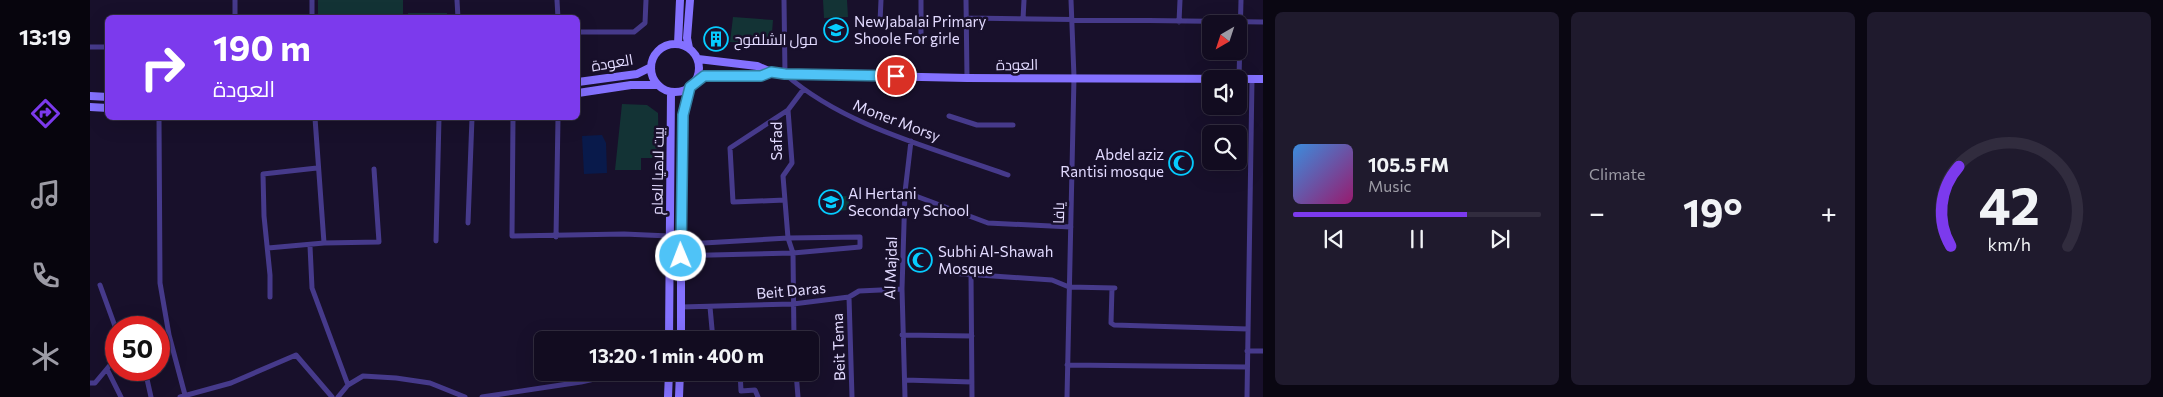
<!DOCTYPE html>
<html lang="en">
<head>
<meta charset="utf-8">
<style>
  :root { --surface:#120c20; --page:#1f1a2d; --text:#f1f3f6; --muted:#9c9ba5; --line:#312c3e; --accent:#7c3aed }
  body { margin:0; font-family:Commissioner,Cairo,sans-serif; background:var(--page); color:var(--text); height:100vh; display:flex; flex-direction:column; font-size:19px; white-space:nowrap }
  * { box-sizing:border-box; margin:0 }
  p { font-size:16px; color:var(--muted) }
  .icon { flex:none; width:28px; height:28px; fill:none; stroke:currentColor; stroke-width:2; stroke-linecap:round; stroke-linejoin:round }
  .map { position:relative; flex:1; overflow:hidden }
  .drawer { display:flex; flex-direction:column; gap:12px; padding:12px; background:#0a0712; width:900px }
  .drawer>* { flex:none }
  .hud { position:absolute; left:15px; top:15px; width:475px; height:105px; border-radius:8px; box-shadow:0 5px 20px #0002,0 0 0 1px var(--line); background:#7c3aed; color:#fff; overflow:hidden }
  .needle { width:32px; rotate:219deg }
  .tools { position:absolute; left:1112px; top:15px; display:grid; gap:10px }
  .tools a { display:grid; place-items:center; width:45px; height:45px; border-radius:8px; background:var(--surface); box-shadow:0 5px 20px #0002,0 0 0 1px var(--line); font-size:25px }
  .speed { position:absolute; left:15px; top:316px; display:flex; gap:10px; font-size:25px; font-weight:700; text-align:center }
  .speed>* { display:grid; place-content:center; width:65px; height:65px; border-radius:50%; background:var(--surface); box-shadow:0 5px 20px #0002,0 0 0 1px var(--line); line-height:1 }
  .speed .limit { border:8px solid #d22; background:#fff; color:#111 }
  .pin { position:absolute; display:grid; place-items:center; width:42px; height:42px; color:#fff; margin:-21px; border:2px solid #fff; border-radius:50%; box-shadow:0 1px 5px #0007 }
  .me { position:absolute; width:55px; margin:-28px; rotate:359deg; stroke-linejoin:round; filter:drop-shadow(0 0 4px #0008) }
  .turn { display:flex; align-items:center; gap:18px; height:105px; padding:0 25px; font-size:22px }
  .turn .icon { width:65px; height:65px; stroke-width:2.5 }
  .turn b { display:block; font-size:35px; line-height:42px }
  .big { font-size:38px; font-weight:700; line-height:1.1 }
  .drawer .widget { flex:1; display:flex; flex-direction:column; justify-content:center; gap:8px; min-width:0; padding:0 18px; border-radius:8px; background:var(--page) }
  .drawer .dial { align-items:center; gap:0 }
  .dial svg { height:130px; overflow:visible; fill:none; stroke:var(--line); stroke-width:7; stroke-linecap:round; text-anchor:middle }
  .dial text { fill:var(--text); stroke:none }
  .song { display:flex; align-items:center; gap:15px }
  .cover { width:60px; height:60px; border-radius:8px; background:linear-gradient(135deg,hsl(210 70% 55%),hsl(320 70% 35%)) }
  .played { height:5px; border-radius:2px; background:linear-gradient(90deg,var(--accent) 70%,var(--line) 70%) }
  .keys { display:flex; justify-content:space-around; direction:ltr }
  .heat { display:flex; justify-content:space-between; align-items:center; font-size:28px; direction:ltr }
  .drawer .tiles { flex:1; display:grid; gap:12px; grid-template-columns:repeat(3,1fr) }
  .trip { position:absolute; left:444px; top:331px; width:285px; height:50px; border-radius:8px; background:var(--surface); box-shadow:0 5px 20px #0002,0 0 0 1px var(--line); font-weight:700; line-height:50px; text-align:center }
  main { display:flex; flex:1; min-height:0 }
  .tab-bar { display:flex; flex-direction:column; width:90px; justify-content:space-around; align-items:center; background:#07050d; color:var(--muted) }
  .tab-bar .icon { width:35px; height:35px }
  .tab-bar .selected { color:var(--accent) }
  .tab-bar b { font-size:22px; color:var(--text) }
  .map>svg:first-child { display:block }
</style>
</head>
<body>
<main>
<nav class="tab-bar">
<b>13:19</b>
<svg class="icon selected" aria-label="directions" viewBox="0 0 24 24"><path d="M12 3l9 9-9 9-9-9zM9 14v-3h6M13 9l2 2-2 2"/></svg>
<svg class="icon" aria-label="music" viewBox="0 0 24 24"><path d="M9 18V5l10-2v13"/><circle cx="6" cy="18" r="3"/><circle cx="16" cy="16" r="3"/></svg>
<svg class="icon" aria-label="phone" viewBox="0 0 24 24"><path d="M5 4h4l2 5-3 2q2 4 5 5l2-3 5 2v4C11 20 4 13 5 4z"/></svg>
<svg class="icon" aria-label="climate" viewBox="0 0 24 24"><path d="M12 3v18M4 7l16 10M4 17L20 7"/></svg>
</nav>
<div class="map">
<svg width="1173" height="397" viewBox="0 0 1173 397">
  <rect width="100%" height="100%" fill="#18102b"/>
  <path fill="#133335" d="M228,0h85v17h-85z
    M733,0h24l1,17 -24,1z
    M318,13h39v4h-39z
    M643,17l40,3 -2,25 -41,-3z
    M532,104l25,1 11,8 1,45h-18v12h-26z
    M759,196v14l-24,2 -1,-15z"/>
  <path fill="#091a4b" d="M512,135l4,8 1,30 -23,1 -2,-38z"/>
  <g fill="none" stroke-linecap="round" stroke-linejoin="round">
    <path stroke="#463a8b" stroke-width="5" d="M145,0v18
      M222,0v18
      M367,0l1,18
      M467,0l1,18
      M694,0l1,74c60,53 149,74 223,101
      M791,0l-1,22 41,1
      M876,0l1,78
      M877,18l296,4
      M933,19l1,-19
      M1089,22l1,-22
      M488,32h56l11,-9 1,-23
      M831,41v-41
      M0,47h18
      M1149,78l2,-78
      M859,116l28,9h36
      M69,118l1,165 9,52 16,60
      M225,118l9,125
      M423,118l-1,118 112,-2 45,2
      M815,192l83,31 83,4
      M695,200l-52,2 -3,-54 58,-38
      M378,223l4,-105
      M466,237l2,-119
      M346,241l3,-123
      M220,246l2,42 36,97 -10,12
      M178,248l56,-5 55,-1 -5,-73
      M579,256l124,-3 67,-6v-10l-72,1 -119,7
      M860,273l102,7 17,7 46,1
      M881,274l1,123
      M10,285l16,44
      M1022,288l-1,35 3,2 134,4
      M180,297v-22l-6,-59 -1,-42 54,-6
      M759,297l3,100
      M591,307l112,-3 56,-7 10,-6 43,-2
      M620,307l3,33
      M812,335l70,1
      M704,340l-1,-87 -5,-15 -5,-62 9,-13 -4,-53 15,-20
      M1157,351h16
      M977,365l180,2
      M17,369l14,28
      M55,370l6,27
      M650,372l1,19 14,-1 3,7
      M706,372l2,25
      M815,380l67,2
      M0,383h5l21,-25
      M258,385l15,-9 33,2 34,5 35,14
      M90,397l51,-14 65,-28 36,42
      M392,397l99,-15 44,-10
      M815,397l-3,-108 3,-97 6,-51
      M977,397l7,-320 -3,-77
      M1157,397l5,-318"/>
    <path stroke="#8471ff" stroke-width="8" d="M561 68a24 24 0 1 1 48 0a24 24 0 1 1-48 0Z
      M588,44l2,-44
      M599,48l-2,-10 3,-38
      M608,59l59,7 14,6 14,2 182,4 296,1
      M606,81l8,-5h57l10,-4
      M488,82l59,-8 14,-7
      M488,93l53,-8h27
      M0,96l18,1
      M0,107l18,1
      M579,340l2,-248
      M591,340v-191l2,-34 7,-28
      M578,397l1,-25
      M589,397l1,-25"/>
  </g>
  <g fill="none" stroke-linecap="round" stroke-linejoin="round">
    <g stroke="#337fa1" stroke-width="12">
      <path id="route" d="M591,256l2,-141 7,-28 14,-11h57l10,-4 14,2 111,2"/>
    </g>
    <use href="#route" stroke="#4fc3f7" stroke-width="9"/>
  </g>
  <defs>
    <g id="school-ring" transform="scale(1.25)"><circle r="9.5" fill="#18102b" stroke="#06ccff" stroke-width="1.5"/><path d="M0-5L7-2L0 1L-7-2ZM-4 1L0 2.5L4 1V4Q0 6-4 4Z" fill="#06ccff"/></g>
    <g id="building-ring" transform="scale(1.25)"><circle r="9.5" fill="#18102b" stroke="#06ccff" stroke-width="1.5"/><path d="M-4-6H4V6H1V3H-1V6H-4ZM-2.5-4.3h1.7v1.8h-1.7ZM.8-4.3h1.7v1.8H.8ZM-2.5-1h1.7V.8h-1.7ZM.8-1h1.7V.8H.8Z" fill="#06ccff"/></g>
    <g id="mosque-ring" transform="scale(1.25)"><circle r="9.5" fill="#18102b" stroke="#06ccff" stroke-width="1.5"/><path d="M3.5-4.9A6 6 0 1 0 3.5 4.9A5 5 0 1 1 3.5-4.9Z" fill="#06ccff"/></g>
  </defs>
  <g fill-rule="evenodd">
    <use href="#school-ring" x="746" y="30"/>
    <use href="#building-ring" x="626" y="39"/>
    <use href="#mosque-ring" x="1091" y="163"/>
    <use href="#school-ring" x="741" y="202"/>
    <use href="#mosque-ring" x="830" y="260"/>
  </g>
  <g text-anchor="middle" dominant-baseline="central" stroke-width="5" stroke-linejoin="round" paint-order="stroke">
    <g font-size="15" fill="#e2daff" stroke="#18102b" text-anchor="start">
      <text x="764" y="21">NewJabalai Primary<tspan x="764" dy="17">Shoole For girle</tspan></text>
      <text x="644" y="39">مول الشلفوح</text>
      <text x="1074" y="154" text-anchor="end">Abdel aziz<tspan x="1074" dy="17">Rantisi mosque</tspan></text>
      <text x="758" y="193">Al Hertani<tspan x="758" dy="17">Secondary School</tspan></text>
      <text x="848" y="251">Subhi Al-Shawah<tspan x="848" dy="17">Mosque</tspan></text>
    </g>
    <g font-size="15" fill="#e2daff" stroke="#18102b">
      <text transform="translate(522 62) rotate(-10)">العودة</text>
      <text transform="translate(927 64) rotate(-1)">العودة</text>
      <text transform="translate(807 120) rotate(21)">Moner Morsy</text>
      <text transform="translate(686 141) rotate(-90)">Safad</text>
      <text transform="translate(567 171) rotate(-89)">بيت لاهيا العام</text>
      <text transform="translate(968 213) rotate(-89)">يافا</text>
      <text transform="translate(800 268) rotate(-88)">Al Majdal</text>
      <text transform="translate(701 290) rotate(-5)">Beit Daras</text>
      <text transform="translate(748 347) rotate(-92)">Beit Tema</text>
    </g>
  </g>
</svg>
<div class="tools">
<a><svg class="needle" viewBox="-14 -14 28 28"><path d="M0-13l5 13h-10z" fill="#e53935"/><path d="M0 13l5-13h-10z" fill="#9c9ba5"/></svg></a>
<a><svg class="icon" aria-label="sound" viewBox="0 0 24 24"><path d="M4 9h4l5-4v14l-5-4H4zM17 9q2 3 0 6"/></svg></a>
<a><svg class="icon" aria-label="search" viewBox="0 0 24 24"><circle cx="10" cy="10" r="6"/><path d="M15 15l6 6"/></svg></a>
</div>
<div class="speed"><div class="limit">50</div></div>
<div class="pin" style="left:806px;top:76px;background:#d93025"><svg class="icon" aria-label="arrive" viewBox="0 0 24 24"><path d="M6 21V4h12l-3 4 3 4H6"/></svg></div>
<svg class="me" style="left:591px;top:256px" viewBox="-20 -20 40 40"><circle r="17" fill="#4fc3f7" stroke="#fff" stroke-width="3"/><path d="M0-11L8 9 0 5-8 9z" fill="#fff"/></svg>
<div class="trip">13:20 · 1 min · 400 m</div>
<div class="hud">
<div class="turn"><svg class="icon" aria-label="right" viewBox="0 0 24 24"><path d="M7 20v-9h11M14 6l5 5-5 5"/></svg><div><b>190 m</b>العودة</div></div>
</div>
</div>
<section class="drawer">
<div class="tiles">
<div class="widget">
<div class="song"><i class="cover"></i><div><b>105.5 FM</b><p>Music</p></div></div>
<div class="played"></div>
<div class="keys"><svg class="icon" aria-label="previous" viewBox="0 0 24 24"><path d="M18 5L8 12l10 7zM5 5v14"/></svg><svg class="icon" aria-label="pause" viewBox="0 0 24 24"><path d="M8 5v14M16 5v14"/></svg><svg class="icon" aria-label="next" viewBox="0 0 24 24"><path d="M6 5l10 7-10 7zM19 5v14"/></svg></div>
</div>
<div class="widget"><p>Climate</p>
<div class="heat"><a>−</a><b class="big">19°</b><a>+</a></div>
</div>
<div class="widget dial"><svg viewBox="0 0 100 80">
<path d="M14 69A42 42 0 1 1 86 69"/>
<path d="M14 69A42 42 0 0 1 19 20" stroke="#7c3aed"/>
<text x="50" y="56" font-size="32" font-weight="700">42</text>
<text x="50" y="72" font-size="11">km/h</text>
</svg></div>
</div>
</section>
</main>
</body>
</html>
